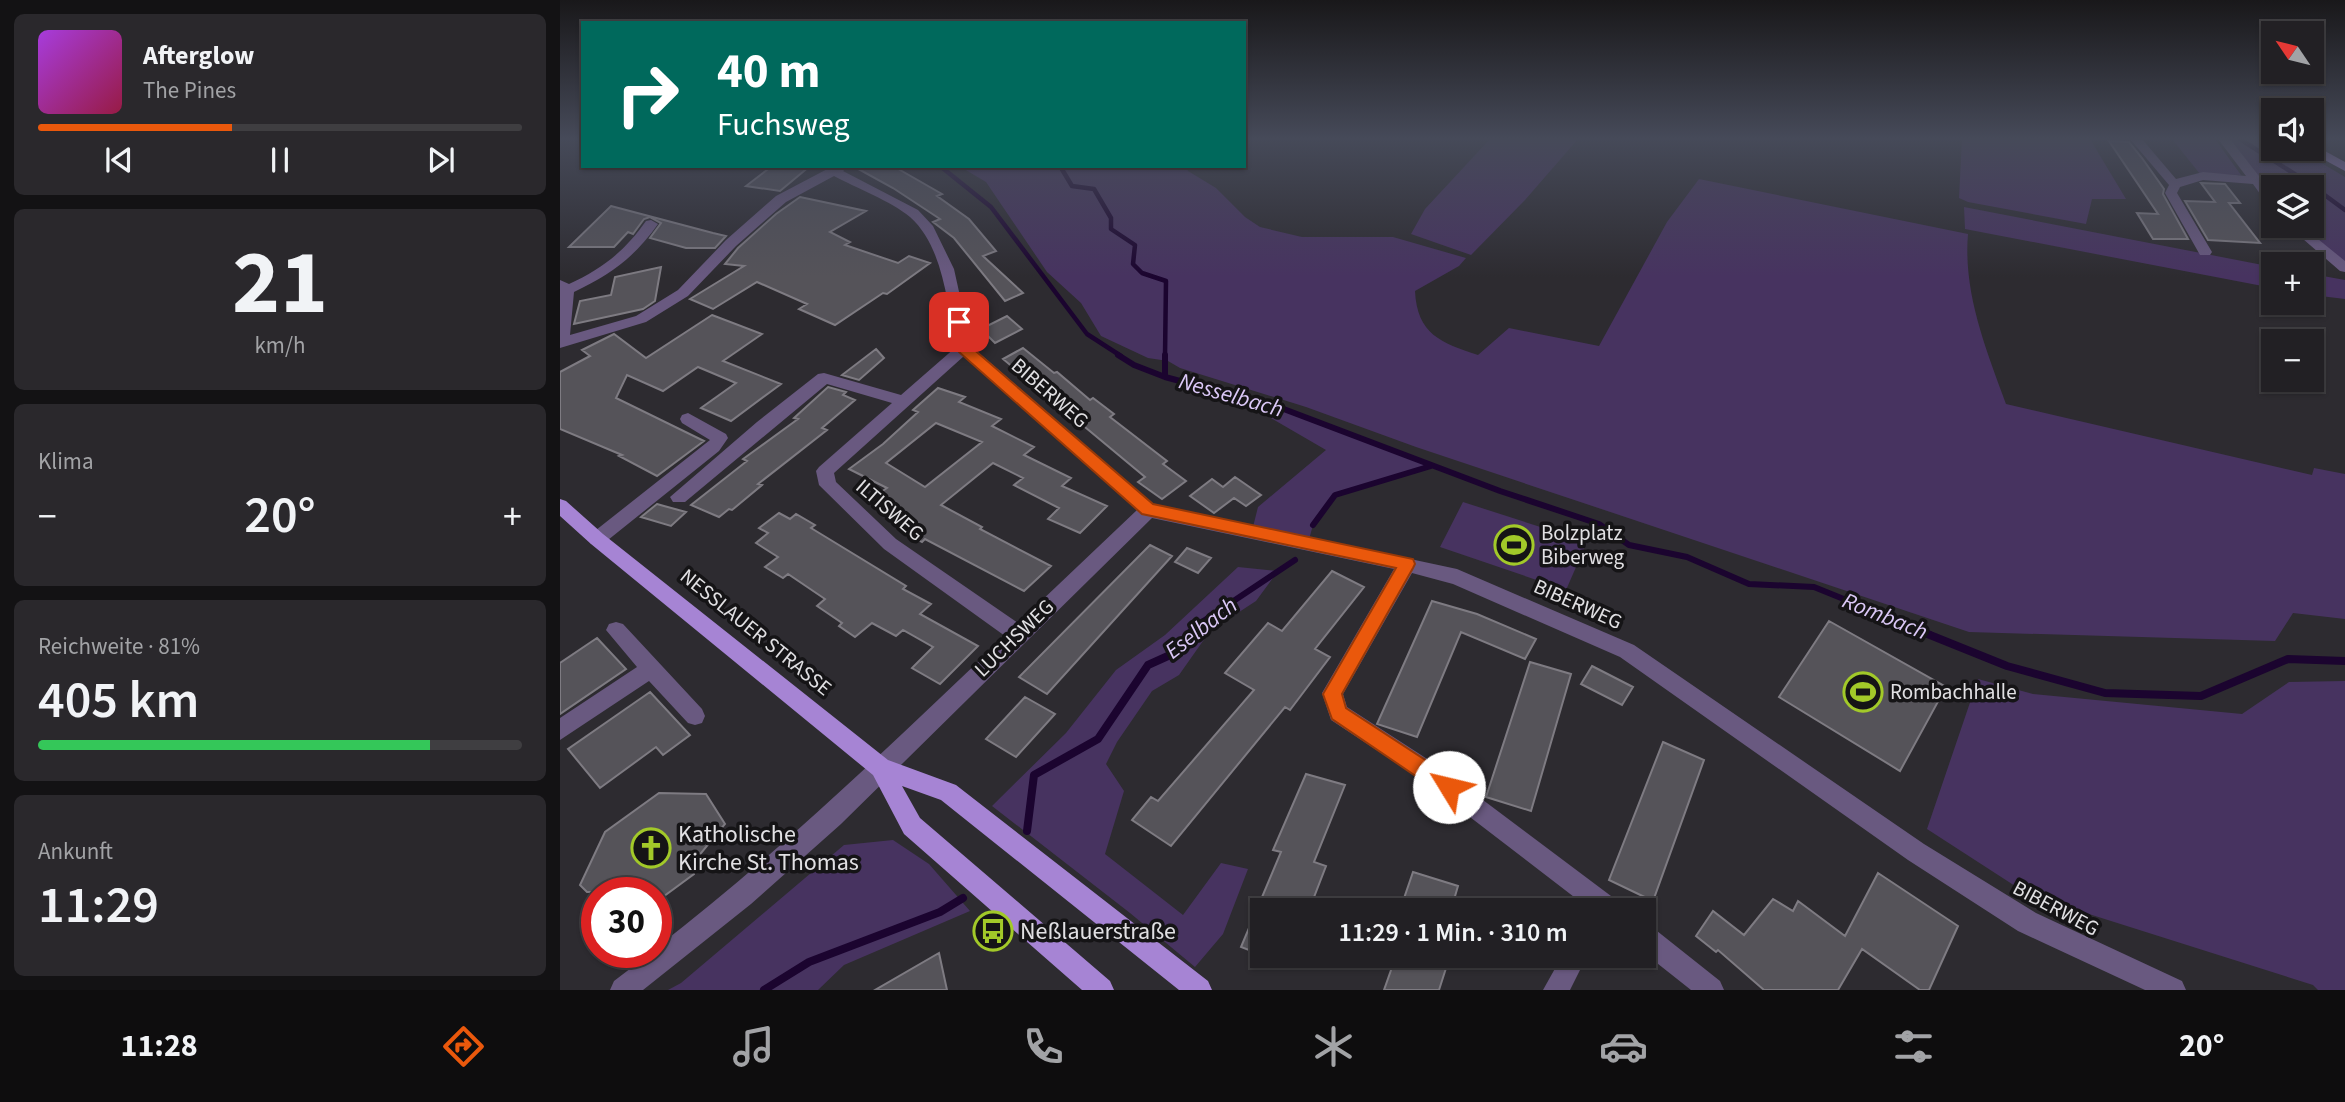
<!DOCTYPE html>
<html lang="de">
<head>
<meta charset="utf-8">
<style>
  :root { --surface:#222024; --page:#2a282c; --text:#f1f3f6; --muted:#a2a3a6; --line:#3f3e41; --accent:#ea580c }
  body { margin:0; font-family:"Source Sans 3",sans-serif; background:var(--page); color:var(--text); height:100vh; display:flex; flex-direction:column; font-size:26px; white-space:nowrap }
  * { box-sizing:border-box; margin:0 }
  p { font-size:23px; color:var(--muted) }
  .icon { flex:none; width:38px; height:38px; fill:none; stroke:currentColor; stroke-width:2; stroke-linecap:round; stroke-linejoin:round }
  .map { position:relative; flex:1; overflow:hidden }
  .details { display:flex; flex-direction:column; gap:14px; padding:14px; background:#131214; width:560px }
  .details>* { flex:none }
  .hud { position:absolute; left:21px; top:21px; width:665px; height:147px; border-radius:0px; box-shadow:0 2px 5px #0004,0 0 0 2px var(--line); background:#00695c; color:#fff; overflow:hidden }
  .needle { width:46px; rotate:305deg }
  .buttons { position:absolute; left:1701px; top:21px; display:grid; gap:14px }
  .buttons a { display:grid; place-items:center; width:63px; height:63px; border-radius:0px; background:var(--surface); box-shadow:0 2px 5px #0004,0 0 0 2px var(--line); font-size:35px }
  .speed { position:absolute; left:21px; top:877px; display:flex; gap:14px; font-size:35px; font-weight:700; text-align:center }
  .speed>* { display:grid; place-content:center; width:91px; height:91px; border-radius:50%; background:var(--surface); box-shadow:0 2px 5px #0004,0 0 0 2px var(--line); line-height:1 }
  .speed .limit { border:10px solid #d22; background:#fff; color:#111 }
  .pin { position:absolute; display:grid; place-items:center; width:60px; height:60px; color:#fff; margin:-30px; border-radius:14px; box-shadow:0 4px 10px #0006 }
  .me { position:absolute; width:77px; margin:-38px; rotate:306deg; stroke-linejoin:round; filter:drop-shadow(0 0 5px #0008) }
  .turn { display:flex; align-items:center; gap:24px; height:147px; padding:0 21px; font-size:32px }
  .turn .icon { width:91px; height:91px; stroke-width:2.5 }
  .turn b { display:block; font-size:49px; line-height:60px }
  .big { font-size:52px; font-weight:600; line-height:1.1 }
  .details .card { flex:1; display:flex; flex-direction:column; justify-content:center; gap:10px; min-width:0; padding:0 24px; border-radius:10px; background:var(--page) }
  .details .dial { align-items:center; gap:0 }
  .dial b { font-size:91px; line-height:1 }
  .song { display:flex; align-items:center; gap:21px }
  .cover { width:84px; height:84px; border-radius:10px; background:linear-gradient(135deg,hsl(280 70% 55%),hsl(340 70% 35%)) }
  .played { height:7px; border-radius:4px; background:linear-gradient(90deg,var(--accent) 40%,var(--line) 40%) }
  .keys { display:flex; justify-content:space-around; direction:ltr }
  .heat { display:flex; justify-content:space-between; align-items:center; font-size:38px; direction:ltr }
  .charge { height:10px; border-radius:5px; background:linear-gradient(90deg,#34c759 81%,var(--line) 0) }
  .trip { position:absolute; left:690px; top:898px; width:406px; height:70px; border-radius:0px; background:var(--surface); box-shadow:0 2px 5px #0004,0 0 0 2px var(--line); font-weight:600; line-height:70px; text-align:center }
  .tab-bar { display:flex; height:112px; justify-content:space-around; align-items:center; background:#0e0d0e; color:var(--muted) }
  .tab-bar .icon { width:49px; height:49px }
  .tab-bar .on { color:var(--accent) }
  .tab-bar b { font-size:32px; color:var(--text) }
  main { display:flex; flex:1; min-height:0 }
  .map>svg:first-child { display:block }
</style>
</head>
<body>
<main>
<section class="details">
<div class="card">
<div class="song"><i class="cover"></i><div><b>Afterglow</b><p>The Pines</p></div></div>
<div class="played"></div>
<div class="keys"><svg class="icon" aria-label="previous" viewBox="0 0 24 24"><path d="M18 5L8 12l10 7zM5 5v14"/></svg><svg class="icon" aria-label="pause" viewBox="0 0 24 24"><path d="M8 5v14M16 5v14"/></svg><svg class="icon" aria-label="next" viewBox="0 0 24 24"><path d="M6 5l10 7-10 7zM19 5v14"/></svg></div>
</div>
<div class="card dial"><b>21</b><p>km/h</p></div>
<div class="card"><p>Klima</p>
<div class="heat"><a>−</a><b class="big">20°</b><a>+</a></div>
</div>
<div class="card"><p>Reichweite · 81%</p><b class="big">405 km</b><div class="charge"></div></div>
<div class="card"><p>Ankunft</p><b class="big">11:29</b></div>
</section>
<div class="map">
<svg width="1785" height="990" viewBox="0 0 1785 990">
  <rect width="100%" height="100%" fill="#2d2b30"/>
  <path fill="#473360" d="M930,139h88l-53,61 -54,55 -60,-21 14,-25z
    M1402,139h128l36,60h-34l-6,25 -118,-22 -9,-4z
    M1612,139h43l26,36 -41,-1z
    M1668,139h45v10h25l47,28v87l-47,-38h14v-39h-39v11z
    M399,166h227l2,5 28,17 29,29 15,10 42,10h91l73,21 -7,8 -44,25c2,43 26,52 63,64l31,-27 90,18 68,-124 32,-43 269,55c-5,59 18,115 38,170l306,71 2,-7 31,6v145l-52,-6 -18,28 -306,-9 -553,-185 -110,-40 -126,-39 -12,-7 -20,-3 -47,-22 -20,-33 -34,-31 -61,-90z
    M1404,207l309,60v21l-308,-59z
    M1752,274l33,6v19l-33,-4z
    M721,408l152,57 -98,30 -22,30 -5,18 -56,-12 6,-24 68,-57 -57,-33z
    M903,502l124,40 -21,48 -126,-43z
    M678,567l40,4 -22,30 -46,30 -31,44 -27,16 -35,51 -11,22 18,27 -19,63 78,61 38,-52 27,6 -25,65 -28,33 -65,-54 -138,-107 74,-73 50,-63 49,-35z
    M1418,679l55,15 209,20 47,-32 56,-1v309h-27l-5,-5 -284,-90 -102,-66z
    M333,840l36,24 41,47 -126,54 -26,25h-150l13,-7 163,-138z"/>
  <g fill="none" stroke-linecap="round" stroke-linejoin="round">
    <path stroke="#1b042f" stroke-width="4.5" d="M1680,139l67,43 38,28
      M380,166l51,41 96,127 34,22
      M500,166l12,20 22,3 17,29v11l24,16 -2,19 9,9 24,8 -1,75"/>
    <path stroke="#1b042f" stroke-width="6" d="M558,355l16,10 31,12
      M605,355v22l116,31 219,83 99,33 30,21 58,12 62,27 65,3 116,47
      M753,525l22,-30 96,-29
      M629,634l4,-6 102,-68"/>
    <path stroke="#1b042f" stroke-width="8" d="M1365,633l82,33 98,27 96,3 87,-37 57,2
      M467,831l7,-56 64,-36 50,-74 31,-14 11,-18
      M204,990l45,-28 131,-50 23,-14"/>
  </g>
  <path fill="#555359" stroke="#7e7b82" stroke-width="2" fill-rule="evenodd" d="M1549,141l20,1 13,16 22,31 -1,5 25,45h-35l-16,-26 21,1z
    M212,166h38l-30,25 -34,-5z
    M293,166h40l49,28 -5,2 32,23 27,32 -13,5 40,37 -18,8 -51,-63 -21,-16 7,-3 -47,-31z
    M1641,183l24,1 15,19h-11l31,40 -52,-3 -23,-39 30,1z
    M240,197l66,14 -36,21 20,10 -5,3 53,18 11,-7 21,7 -43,31 -4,-1 -48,32 -36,-16 8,-5 -50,-22 -44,27 -23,-10 54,-33 -19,-2 13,-16 38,-34z
    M51,206l102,27 13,3 -11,12h-29l-36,-10 11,-15 -11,-6 -6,2 -11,15 -5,-2 -14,15h-45z
    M101,267l-6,34 -12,8 -69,15 6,-23 31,-6 4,-18z
    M152,315l50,19 -39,27 58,23 -50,37 -30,-13 35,-25 -38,-16 -35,24 -36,-16 -11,23 88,43 -47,35 -38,-20 3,-1 -62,-26v-57l30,-16 -8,-6 32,-16 32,24z
    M447,316l15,13 -27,14 -14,-14z
    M463,348l31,25 3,-1 33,28 3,-2 21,16 -4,3 57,44 -4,3 23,17 -24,18 -24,-17 7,-5 -142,-118z
    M316,349l8,9 -25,22 -17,-5z
    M268,387l18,5 -3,3 12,5 -33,28 5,2 -69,54 4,1 -30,25 -3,-1 -10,8 -28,-12 56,-44 -4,-2 55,-40 -4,-1z
    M378,388l27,9 -6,5 42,17 -9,7 42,21 -10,8 47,23 -9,8 45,20 -27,27 -32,-14 11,-11 -45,-23 9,-7 -30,-15 -52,42 41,22 -2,2 71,37 -27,25 -99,-52 -3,3 -21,-12 8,-6 -38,-25 16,-11 -38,-19 34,-25 35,-32 -5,-2zM376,423l46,19 -57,45 -39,-24z
    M675,477l26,18 -15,11 -12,-8 -20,15 -24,-17 22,-17 11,8z
    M97,504l7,2 22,6 -15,14 -30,-9z
    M219,513l11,6 6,-5 19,11 -4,3 95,58 -3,3 28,15 -11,10 58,32 -38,38 -28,-16 21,-21 -30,-17 -7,6 -24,-13 -17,14 -16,-11 3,-3 -25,-17 8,-7 -37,-25 -5,4 -18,-11 13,-10 -22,-14 12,-10 -9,-5z
    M590,545l22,11 -125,138 -28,-17z
    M627,548l24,10 -13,15 -23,-11z
    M772,571l32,16 -49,62 15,8 -40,53 -5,-3 -114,139 -39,-26 19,-23 7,4 96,-111 -29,-17 43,-50 14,8z
    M872,601l45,13 59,25 -11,20 -64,-27 -44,105 -40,-13z
    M1269,621l117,66 -46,84 -121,-74z
    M37,638l29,31 -66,45v-51z
    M970,662l41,12 -40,137 -45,-14z
    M1032,666l41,21 -11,18 -41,-21z
    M90,692l40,43 -27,20 -7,-8 -56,41 -32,-39z
    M465,697l30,17 -39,43 -30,-18z
    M1103,742l41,18 -51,141 -44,-21z
    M746,774l39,11 -31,77 12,4 -17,44h-47v45l-21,-8 40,-95 -8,-2z
    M99,793l47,1 19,30 -33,40 2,10 -38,28v-10h-69l-7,-7 25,-53z
    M853,872l45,14 -7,24h-51z
    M1318,873l80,53 -29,64h-9l-58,-41 -24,41h-74l-46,-40 -2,2 -20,-16 17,-25 31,24 29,-36 20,12 5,-10 47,35z
    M379,953l8,37h-72z
    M836,956h34l18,6 -9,28h-55z"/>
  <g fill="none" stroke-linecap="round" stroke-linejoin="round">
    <path fill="#695980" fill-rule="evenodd" d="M1570,139h12l34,40 27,-7 43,4 -28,-37h12l43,55v12l-5,-1 -15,-21 -50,-4 -23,7 -3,6 35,59 -2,3h-10l-35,-62 4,-8z
      M273,166h16l-6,5 75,39 15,16 21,43 17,77 182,158 304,65 177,76 290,199 112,69 146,68 4,9h-41l-127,-59 -110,-71 -288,-203 -167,-73 -41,-11 -69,121 4,13 88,57 184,138 4,8h-32l-172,-132 -88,-58 -9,-27 72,-124 -242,-51 -311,306 -90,80 -108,86h-33l4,-9 38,-29h4v-4c124,-96 236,-204 349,-312l-121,-87 -65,-64 -3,-14 3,-4 73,-64 -65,-19 -142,118h-12l-3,-5 87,-75 61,-48 6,-1 77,22 55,-48c-9,-42 -12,-100 -46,-130 -19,-16 -54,-29 -76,-41l-48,26 -50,44 -48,50 -42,26 -86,26v-68l9,4c33,-15 56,-33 77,-63l5,-1 7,4c-23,33 -48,51 -84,68l-4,43 66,-19 42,-26 48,-50 50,-44zM404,356l173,154 -119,113 -122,-84 -60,-57 -2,-9z
      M1728,226h14l43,35v11l-5,-1z
      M128,413l38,21 2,4 -9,13 -116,93h-12l-3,-5 3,-5 119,-94 -28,-17 -2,-4 2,-4z
      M56,622l7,2 79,85 3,7 -3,7 -7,2 -7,-2 -39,-42 -89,59v-22l77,-51 -31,-37 3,-6z
      M1083,924l9,3 68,54 4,9h-33l-48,-38z
      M1002,956h25l-17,34h-27z"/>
    <path fill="#a684d4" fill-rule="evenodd" d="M1752,144l33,18v9l-37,-20 -2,-2h6z
      M0,499l6,2 37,33 285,226 68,25 252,196 4,9h-33l-238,-190 -39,-14 18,32 190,163 4,9h-32l-178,-156 -31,-59 -282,-231 -31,-28z"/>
  </g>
  <linearGradient id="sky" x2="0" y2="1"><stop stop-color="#19181a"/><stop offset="0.5" stop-color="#464a59"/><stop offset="1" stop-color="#464a59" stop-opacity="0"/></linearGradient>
  <rect width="1785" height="277" fill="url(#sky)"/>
  <path fill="#ea580c" stroke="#983908" stroke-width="2" d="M399,318l6,4 6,25 182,157 260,55 2,5 -2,4 -71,126 4,14 110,72 3,7 -3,7 -7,3 -7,-3 -110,-75 -9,-25 73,-126 -254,-54 -183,-162 -7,-30z"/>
  <defs>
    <g id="stadium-ring" transform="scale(2.0125)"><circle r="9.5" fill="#151416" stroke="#a2c929" stroke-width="1.5"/><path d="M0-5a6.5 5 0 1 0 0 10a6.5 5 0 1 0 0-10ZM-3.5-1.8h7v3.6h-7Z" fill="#a2c929"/></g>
    <g id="church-ring" transform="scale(2.0125)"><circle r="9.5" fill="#151416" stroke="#a2c929" stroke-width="1.5"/><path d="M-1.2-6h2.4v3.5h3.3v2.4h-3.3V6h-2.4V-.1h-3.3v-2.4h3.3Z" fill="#a2c929"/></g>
    <g id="bus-ring" transform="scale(2.0125)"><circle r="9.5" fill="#151416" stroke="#a2c929" stroke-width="1.5"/><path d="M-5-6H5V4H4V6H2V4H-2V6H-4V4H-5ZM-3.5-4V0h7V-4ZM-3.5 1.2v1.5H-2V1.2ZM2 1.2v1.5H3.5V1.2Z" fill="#a2c929"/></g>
  </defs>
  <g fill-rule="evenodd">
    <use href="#stadium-ring" x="954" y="545"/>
    <use href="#stadium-ring" x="1303" y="692"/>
    <use href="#church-ring" x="91" y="848"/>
    <use href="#bus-ring" x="433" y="931"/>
  </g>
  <g text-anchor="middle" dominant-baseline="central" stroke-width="7" stroke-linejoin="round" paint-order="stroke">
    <g font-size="21" fill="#e1e0e3" stroke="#151416">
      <text transform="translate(490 393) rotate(41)">BIBERWEG</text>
      <text transform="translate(330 510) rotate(41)">ILTISWEG</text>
      <text transform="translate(1018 604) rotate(24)">BIBERWEG</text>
      <text transform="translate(196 632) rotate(39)">NESSLAUER STRASSE</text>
      <text transform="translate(454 638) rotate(-44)">LUCHSWEG</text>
      <text transform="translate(1496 908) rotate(28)">BIBERWEG</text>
    </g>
    <g font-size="21" fill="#e1e0e3" stroke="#151416" text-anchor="start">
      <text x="981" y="533">Bolzplatz<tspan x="981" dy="24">Biberweg</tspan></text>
      <text x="1330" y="692">Rombachhalle</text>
    </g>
    <g font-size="23" font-style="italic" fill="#dbc8f7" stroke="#151416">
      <text transform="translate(671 395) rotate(16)">Nesselbach</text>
      <text transform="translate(1325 616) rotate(22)">Rombach</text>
      <text transform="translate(641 628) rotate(-38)">Eselbach</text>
    </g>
    <g font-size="24" fill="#e1e0e3" stroke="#151416" text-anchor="start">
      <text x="118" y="834">Katholische<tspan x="118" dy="28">Kirche St. Thomas</tspan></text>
      <text x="460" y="931">Neßlauerstraße</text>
    </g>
  </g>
</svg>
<div class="buttons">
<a><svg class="needle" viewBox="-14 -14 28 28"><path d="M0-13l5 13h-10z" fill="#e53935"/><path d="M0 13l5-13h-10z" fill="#a2a3a6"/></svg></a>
<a><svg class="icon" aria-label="sound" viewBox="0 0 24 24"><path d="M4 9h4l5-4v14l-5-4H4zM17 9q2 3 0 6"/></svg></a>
<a><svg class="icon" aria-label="layers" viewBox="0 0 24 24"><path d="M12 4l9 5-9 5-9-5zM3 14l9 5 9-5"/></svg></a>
<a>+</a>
<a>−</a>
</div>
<div class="speed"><div class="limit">30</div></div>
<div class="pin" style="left:399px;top:322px;background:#d93025"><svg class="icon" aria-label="arrive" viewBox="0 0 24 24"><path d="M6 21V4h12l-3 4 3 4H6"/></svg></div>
<svg class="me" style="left:889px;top:787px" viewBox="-20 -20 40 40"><circle r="19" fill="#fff"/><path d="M0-13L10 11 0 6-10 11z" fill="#ea580c"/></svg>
<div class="trip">11:29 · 1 Min. · 310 m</div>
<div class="hud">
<div class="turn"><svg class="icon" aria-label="right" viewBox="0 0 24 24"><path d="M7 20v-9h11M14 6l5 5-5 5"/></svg><div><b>40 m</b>Fuchsweg</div></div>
</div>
</div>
</main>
<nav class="tab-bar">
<b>11:28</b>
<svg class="icon on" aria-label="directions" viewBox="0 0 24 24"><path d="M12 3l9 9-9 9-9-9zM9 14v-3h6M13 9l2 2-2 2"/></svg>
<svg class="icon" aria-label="music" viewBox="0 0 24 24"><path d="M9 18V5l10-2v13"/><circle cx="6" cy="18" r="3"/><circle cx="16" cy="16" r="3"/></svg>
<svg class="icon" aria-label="phone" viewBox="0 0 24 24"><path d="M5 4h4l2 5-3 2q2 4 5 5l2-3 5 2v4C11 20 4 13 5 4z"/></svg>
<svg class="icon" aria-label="climate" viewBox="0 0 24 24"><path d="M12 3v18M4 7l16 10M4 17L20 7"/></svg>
<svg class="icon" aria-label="car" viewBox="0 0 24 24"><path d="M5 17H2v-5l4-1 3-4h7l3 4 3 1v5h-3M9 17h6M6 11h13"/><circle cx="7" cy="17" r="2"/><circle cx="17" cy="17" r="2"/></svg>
<svg class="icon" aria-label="filters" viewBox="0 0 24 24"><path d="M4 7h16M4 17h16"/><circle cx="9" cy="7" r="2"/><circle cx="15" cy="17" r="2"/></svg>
<b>20°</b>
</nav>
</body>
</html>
